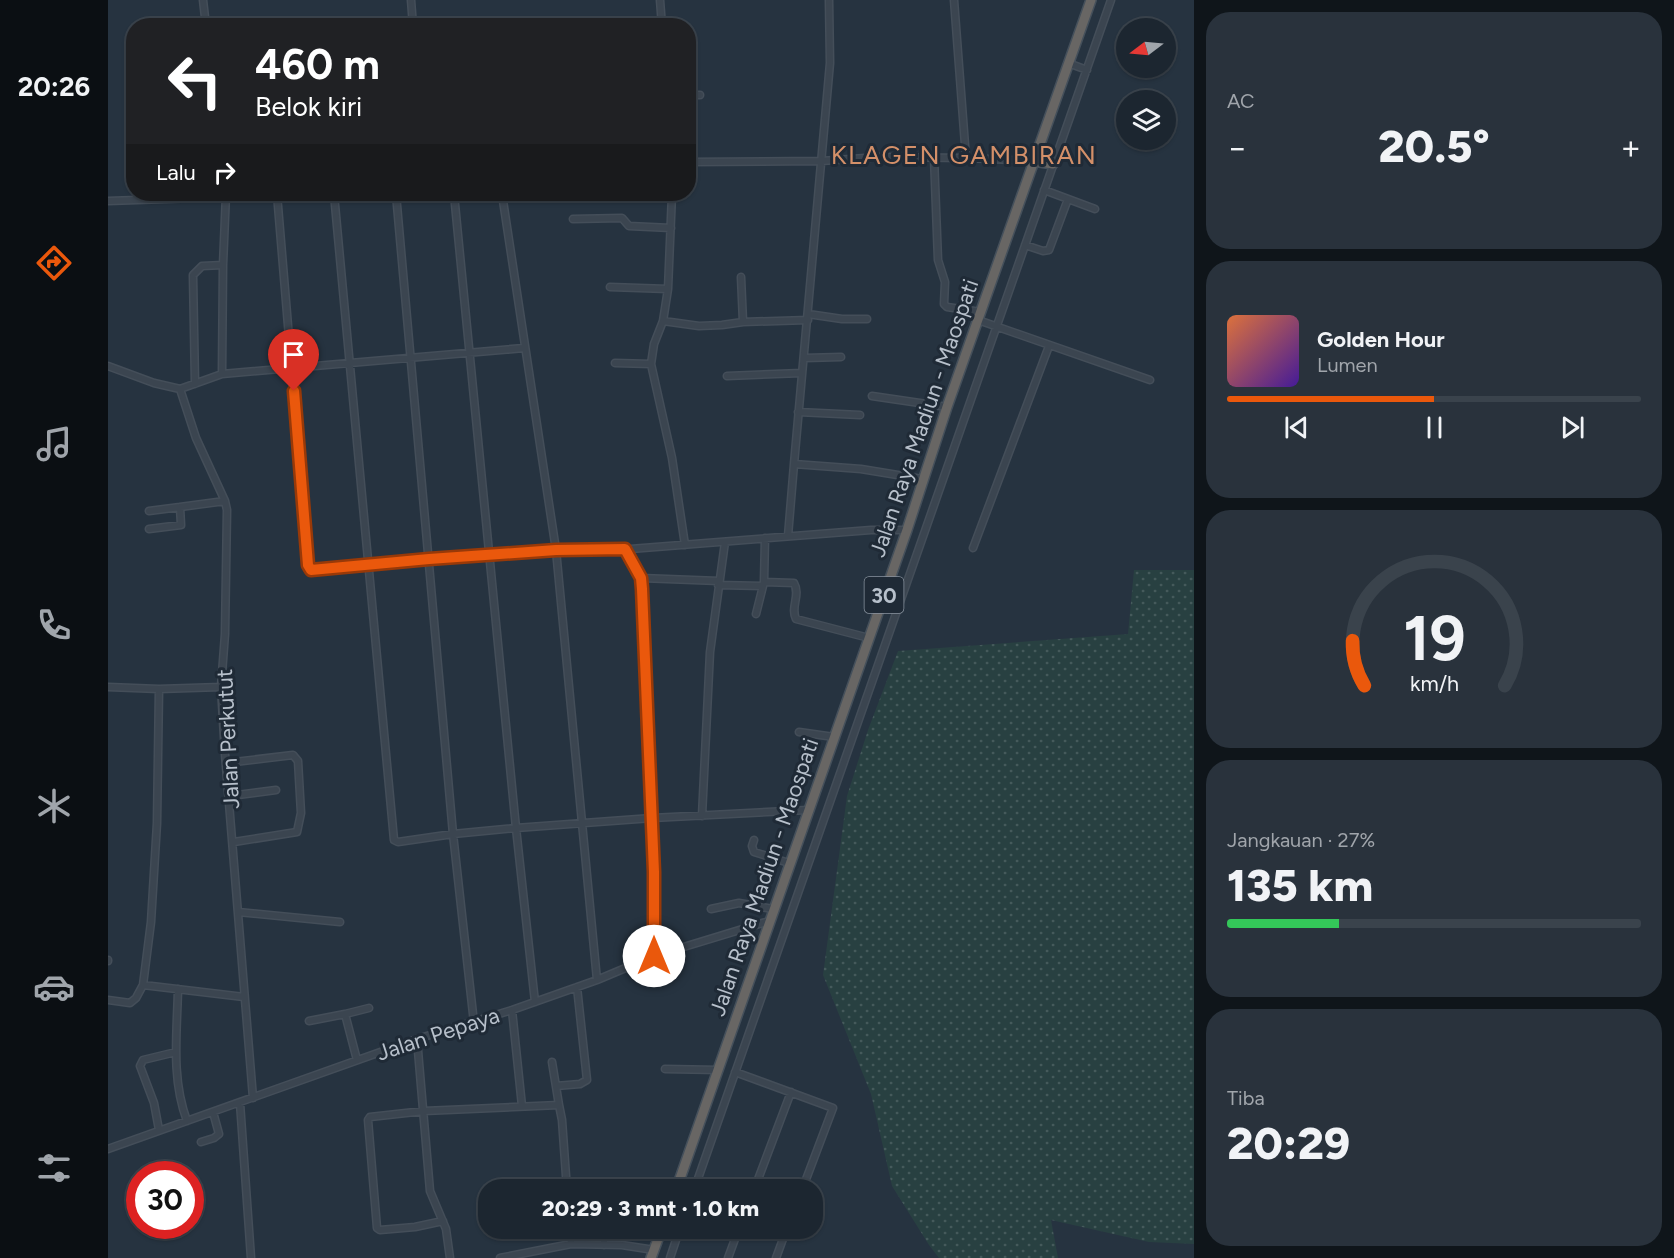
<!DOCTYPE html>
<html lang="id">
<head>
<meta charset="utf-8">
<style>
  :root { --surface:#1c2630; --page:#29323c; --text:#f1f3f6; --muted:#a0a5ab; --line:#3a434c; --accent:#ea580c }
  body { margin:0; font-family:Figtree,sans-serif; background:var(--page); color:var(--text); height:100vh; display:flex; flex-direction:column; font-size:22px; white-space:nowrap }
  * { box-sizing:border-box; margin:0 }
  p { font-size:20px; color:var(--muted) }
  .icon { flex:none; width:33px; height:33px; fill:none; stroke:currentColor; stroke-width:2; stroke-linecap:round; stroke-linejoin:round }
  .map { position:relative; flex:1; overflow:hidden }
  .drawer { display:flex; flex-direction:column; gap:12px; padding:12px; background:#0f151a; width:480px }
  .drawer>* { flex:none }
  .hud { position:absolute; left:18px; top:18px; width:570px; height:183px; border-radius:24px; box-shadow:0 2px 4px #0004,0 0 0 2px var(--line); background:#202124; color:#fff; overflow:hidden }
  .needle { width:39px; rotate:254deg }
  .controls { position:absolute; left:1008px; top:18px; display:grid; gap:12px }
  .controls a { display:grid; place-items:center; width:60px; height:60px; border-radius:50%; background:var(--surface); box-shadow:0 2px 4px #0004,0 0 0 2px var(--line); font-size:30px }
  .speed { position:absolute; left:18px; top:1161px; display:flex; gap:12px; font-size:30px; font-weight:700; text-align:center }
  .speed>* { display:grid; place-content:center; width:78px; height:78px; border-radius:50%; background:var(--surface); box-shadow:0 2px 4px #0004,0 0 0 2px var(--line); line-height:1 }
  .speed .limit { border:9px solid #d22; background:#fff; color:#111 }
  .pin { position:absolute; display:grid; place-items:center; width:51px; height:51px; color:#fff; margin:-62px -26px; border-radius:50% 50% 50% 0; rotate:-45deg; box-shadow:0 0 6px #0007 }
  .pin .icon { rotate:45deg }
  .me { position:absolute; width:66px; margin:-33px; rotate:0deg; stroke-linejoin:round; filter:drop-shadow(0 0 4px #0008) }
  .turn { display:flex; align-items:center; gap:21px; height:126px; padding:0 30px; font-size:27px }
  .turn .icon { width:78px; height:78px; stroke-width:2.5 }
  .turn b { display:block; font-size:42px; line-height:51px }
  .then { display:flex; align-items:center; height:57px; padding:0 30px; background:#0003; gap:12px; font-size:22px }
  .big { font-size:45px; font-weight:800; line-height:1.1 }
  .drawer .card { flex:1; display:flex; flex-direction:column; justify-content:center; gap:9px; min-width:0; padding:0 21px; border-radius:24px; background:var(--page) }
  .drawer .dial { align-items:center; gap:0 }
  .dial svg { height:156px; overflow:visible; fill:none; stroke:var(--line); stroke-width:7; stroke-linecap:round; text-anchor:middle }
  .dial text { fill:var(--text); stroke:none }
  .song { display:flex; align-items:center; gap:18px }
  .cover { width:72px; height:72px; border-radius:9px; background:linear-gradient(135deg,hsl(20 70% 55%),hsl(260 70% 35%)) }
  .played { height:6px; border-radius:3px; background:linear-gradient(90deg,var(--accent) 50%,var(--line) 50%) }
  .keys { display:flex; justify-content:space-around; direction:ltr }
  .heat { display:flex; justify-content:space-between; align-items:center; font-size:33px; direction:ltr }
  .charge { height:9px; border-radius:4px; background:linear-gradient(90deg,#34c759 27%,var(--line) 0) }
  .trip { position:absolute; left:370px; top:1179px; width:345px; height:60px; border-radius:24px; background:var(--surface); box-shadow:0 2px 4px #0004,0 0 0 2px var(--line); font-weight:800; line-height:60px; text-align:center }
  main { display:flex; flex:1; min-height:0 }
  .tab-bar { display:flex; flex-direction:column; width:108px; justify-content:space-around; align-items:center; background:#0b0f13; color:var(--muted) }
  .tab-bar .icon { width:42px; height:42px }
  .tab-bar .selected { color:var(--accent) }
  .tab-bar b { font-size:27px; color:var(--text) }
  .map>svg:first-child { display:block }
</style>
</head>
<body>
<main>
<nav class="tab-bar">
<b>20:26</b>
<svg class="icon selected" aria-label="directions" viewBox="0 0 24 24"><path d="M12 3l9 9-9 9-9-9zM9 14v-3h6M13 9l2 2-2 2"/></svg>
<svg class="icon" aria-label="music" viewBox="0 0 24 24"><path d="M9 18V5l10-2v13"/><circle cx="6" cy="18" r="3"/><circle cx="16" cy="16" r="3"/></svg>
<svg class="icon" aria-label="phone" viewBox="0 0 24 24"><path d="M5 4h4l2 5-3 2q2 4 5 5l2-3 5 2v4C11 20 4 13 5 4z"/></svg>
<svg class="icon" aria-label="climate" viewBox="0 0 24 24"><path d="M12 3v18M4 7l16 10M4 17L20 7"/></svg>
<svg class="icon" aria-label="car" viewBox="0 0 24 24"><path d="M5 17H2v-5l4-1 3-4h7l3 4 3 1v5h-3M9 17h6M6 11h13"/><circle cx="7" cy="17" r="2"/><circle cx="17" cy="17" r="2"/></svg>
<svg class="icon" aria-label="filters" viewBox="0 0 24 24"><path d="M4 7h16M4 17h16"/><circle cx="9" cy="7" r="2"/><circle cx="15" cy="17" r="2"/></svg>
</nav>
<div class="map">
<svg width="1086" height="1258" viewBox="0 0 1086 1258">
  <defs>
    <pattern id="grass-dots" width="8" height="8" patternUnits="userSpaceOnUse" patternTransform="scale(1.5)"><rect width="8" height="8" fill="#284041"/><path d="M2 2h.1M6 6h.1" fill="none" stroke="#455a5b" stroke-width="1.8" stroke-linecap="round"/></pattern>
  </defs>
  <rect width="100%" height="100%" fill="#263340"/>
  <path fill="url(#grass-dots)" d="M1026,570h60v674l-45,-2 -98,-22 7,38h-119l-10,-13 -37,-59 -21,-92 -48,-119 24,-179 21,-66 30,-79 230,-17z"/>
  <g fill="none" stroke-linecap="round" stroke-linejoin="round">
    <g stroke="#444e59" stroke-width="9">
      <path id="minor" d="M95,0l3,26
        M303,0l2,26
        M552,0l2,26
        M721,0l1,63 -36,401 67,5 61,10
        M846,0l12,158
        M960,63l19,7
        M580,95h12
        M826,157l4,103 7,22 -1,22 3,3 34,5
        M580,162l133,-1 59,-4 86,1 67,3
        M936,190l51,19
        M169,194l31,371 3,5 119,-11 169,-10 6,2 266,-21h36
        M226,194l60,646 4,2 55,-8 63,-6 136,-10 156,-8
        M288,194l57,640 21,189
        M346,194l62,634 19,174
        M394,194l54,356 41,430
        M564,194l-4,95 -5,32 -9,23 -3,20 21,94 13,87
        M0,201l116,-4
        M465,219l49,-1 7,8 42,2
        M917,245l18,6 6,-1 19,-51
        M633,277l2,45
        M502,287l58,2
        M700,314l34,5h25
        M870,320l172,60
        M555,321l36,5 23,-1 21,-3 65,-2
        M697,358l36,-1
        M507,363l36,1
        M0,366l46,17 26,6 42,-15 302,-26
        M114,374l1,-109 3,-71
        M619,376l75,-3
        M87,384l-2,-109 9,-9 21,-1
        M72,389l16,49 29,63 2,9 -2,124 -4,53 4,67 28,344
        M764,396l75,11
        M690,412l62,3
        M72,507l45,-6
        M41,529l32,-4 -1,-18 -31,4
        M680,536l6,-72
        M865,548l76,-202
        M517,549l16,29 2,17 11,277v84
        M533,578l78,3
        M656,582l1,-44
        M610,585l45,1
        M648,614l8,-32 30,1c7,12 -4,24 2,36l73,19
        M0,687l51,2 62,-2
        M691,732l35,5
        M118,763l67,-8 5,6 3,52 -4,19 -63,10
        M122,796l46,-6
        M594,816l8,-164 15,-110
        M646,840l-2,6 2,6 35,11
        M603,909l28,-6 34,6
        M130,912l102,10
        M0,961v-1
        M35,985l101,12
        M70,989c-1,45 -7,89 9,132
        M0,1000l22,3 6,-5 7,-13 8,-63 6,-99 2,-134
        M404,1010l10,96
        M237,1014l24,-6
        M201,1021l36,-7 12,46
        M309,1039l13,152 16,38 4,29
        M444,1062l7,43
        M557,1069l54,1
        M627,1072l98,36 -31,82
        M448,1086l24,-2 7,-4 -10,-93
        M132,1103l11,155
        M51,1130l-5,-27 -14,-37 3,-6 33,-8
        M93,1142l13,-4 5,-4 -6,-22
        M0,1149l309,-110 95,-29 85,-30 57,-24 115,-35
        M586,1190l417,-1190
        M646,1190l37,-98
        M335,1221l-28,6 -35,3 -3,-2 -9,-108 2,-3 54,-6 135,-6 3,15 5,70
        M462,1228l1,16
        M496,1245v-17
        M392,1258l71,-14 51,1 32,5
        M562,1258l10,-30
        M620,1258l11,-30
        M668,1258l11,-30"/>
    </g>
    <g stroke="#45505b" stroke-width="12">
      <path id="trunk" d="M925,161l20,3
        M568,1190l231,-660 40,-123 144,-407
        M543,1258l11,-30"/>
    </g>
    <use href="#minor" stroke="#3b4550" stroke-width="6"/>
    <use href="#trunk" stroke="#686664" stroke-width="9"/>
  </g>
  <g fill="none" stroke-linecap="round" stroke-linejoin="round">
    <g stroke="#983908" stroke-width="15">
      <path id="route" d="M186,391l14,174 3,5 118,-11 127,-9 69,-1 16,29 1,11 12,283v84"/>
    </g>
    <use href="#route" stroke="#ea580c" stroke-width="10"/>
  </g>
  <g text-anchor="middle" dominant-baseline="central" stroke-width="6" stroke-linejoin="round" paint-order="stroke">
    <rect fill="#1f2a36" stroke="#89939e" stroke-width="1.5" x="756.5" y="577" width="39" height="36" rx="4.5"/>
    <g font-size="21" font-weight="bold" fill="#b7c0cb">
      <text x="776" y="595">30</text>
    </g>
    <g font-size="22" fill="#b7c0cb" stroke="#1f2a36">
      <text transform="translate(816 418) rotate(-71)">Jalan Raya Madiun - Maospati</text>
      <text transform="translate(120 739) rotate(-93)">Jalan Perkutut</text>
      <text transform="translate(656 877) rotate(-71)">Jalan Raya Madiun - Maospati</text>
      <text transform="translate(330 1034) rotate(-18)">Jalan Pepaya</text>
    </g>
    <g font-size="26" letter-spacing="1.5" fill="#d49069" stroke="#1f2a36">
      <text x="856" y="155">KLAGEN GAMBIRAN</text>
    </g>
  </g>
</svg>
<div class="controls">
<a><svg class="needle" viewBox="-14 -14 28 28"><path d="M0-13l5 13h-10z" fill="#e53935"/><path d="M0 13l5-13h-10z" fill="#a0a5ab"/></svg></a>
<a><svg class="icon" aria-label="layers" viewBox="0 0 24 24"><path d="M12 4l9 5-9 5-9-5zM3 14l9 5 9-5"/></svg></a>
</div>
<div class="speed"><div class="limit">30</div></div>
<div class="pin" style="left:186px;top:391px;background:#d93025"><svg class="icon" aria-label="arrive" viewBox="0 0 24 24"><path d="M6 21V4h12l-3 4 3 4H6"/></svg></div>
<svg class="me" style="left:546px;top:956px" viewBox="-20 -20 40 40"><circle r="19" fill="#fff"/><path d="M0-13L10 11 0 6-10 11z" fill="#ea580c"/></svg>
<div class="trip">20:29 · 3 mnt · 1.0 km</div>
<div class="hud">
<div class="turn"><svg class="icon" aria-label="left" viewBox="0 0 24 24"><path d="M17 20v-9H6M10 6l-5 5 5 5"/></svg><div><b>460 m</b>Belok kiri</div></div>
<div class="then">Lalu<svg class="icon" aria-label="right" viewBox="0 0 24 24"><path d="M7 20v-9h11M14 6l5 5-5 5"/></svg></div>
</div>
</div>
<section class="drawer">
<div class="card"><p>AC</p>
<div class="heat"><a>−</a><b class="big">20.5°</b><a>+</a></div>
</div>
<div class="card">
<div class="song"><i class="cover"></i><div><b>Golden Hour</b><p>Lumen</p></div></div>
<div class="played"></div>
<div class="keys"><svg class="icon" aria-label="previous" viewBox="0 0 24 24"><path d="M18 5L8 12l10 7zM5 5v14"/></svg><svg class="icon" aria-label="pause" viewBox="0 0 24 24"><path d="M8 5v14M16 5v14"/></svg><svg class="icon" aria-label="next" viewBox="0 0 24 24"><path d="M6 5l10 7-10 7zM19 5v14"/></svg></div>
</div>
<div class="card dial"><svg viewBox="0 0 100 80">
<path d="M14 69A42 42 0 1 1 86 69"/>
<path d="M14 69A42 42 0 0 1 8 46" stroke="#ea580c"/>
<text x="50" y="56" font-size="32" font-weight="700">19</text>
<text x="50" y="72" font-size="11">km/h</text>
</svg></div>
<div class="card"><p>Jangkauan · 27%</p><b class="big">135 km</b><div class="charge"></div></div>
<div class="card"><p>Tiba</p><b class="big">20:29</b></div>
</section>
</main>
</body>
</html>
